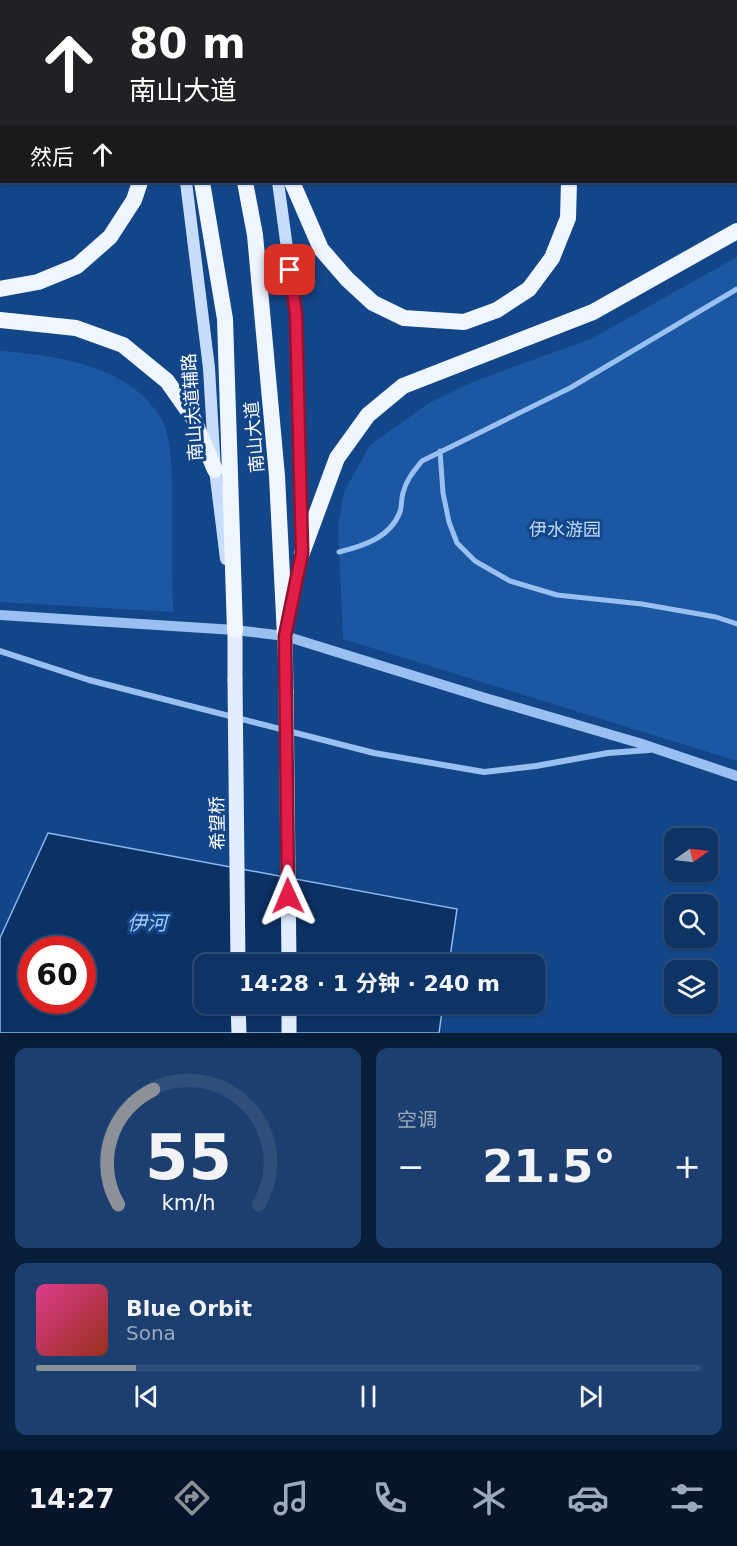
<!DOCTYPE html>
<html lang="zh">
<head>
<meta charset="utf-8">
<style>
  :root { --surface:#0e3466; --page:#1c3f6f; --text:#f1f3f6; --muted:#9baabf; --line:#2e4f7a; --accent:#8c9099 }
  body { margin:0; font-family:"DejaVu Sans","Noto Sans SC",sans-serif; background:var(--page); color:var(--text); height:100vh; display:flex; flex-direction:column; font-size:22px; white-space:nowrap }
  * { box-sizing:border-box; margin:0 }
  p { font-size:20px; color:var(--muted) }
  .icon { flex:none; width:33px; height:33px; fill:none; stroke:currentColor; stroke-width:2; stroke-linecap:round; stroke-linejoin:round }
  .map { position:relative; height:1033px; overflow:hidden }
  .sheet { display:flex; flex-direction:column; gap:15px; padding:15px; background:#081d38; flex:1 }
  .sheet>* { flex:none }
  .banner { position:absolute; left:0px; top:0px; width:738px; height:183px; box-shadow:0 2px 4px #0004,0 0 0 2px var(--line); background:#202124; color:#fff; overflow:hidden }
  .needle { width:39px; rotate:76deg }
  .buttons { position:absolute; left:664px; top:828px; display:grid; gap:12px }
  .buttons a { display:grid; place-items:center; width:54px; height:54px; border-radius:12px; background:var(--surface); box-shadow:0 2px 4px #0004,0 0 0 2px var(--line); font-size:30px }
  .speed { position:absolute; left:18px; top:936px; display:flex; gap:12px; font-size:30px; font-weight:700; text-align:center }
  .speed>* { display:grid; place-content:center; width:78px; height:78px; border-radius:50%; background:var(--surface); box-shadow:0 2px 4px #0004,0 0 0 2px var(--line); line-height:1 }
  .speed .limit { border:9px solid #d22; background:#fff; color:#111 }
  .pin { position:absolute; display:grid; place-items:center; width:51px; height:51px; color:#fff; margin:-26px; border-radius:12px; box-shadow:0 3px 9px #0006 }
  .me { position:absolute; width:66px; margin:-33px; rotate:359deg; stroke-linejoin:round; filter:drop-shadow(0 0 4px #0008) }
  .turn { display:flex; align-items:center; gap:21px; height:126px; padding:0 30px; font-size:27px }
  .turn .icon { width:78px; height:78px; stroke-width:2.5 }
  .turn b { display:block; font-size:42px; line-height:51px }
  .then { display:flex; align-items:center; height:57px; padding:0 30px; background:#0003; gap:12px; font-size:22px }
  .big { font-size:45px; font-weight:700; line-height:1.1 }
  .sheet .card { flex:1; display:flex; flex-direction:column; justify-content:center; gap:9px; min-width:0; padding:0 21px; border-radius:12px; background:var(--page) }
  .sheet .dial { align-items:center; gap:0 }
  .dial svg { height:156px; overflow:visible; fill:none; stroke:var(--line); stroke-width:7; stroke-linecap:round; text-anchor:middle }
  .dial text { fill:var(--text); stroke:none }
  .song { display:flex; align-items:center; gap:18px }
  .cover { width:72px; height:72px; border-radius:9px; background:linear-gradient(135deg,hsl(330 70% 55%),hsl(10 70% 35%)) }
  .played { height:6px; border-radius:3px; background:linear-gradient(90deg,var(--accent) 15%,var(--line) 15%) }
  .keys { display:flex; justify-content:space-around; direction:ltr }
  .heat { display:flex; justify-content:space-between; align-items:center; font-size:33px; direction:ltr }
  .sheet .tiles { flex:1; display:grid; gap:15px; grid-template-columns:1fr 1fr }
  .card:last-child { grid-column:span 2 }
  .trip { position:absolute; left:194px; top:954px; width:351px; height:60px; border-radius:12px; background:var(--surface); box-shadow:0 2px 4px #0004,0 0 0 2px var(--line); font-weight:700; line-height:60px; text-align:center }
  .dock { display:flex; height:96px; justify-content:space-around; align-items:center; background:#061529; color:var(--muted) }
  .dock .icon { width:42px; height:42px }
  .dock .on { color:var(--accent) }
  .dock b { font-size:27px; color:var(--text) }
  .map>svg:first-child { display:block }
</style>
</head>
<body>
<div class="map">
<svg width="737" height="1033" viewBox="0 0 737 1033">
  <rect width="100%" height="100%" fill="#134688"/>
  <path fill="#1b57a2" d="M737,257v504l-394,-122 -5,-113 6,-34 26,-47 59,-42 48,-23 114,-41z
    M0,351c56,4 132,15 162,69 12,23 10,70 10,95 0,33 0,65 1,97l-173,-10z"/>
  <path fill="#0c3165" stroke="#8bbaf3" stroke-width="1.5" fill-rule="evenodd" d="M48,833l409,76 -8,55h-245v40h239l-4,29h-439v-95zM32,950h50v50h-50z"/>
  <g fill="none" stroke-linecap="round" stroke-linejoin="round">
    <path stroke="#99c0f0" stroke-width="5" d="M440,451l3,42 6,29 8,21 18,18 35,20 47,14 85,9 74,13 21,7
      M339,552c24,-6 51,-14 61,-40 2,-6 1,-13 3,-19 3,-13 11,-22 19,-32l148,-73 167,-99"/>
    <path stroke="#99c0f0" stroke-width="6" d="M0,651l89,29 285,73 110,19 52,-6 72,-13 41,-3"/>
    <path stroke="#99c0f0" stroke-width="10" d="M0,615l235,15 50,6 197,61 157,46 98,33"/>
    <path stroke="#c7ddfb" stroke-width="12" d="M143,0v2
      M250,0v2
      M186,182l23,186 6,102 11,89
      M278,182l18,132 6,239 -13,64"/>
    <path stroke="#e2edff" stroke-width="15" d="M235,630v50
      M285,636l1,55
      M238,1004l1,29
      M289,1004v29"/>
    <path stroke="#f0f6ff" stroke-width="16" d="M168,0v2
      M208,0v2
      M333,0l6,2
      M546,0l5,2
      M693,0l2,2
      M736,27h1
      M736,56l1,1
      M736,100h1
      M202,182l23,137 10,311
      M245,182l10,53 22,241 8,160
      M292,182l29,67 26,30 26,24 31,15 60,4 33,-12 32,-21 23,-31 16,-40 1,-36
      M0,289l38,-7 39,-16 33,-29 24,-37 6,-18
      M0,320l76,8 47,17 44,36 26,37 22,52
      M302,553l35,-95 31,-43 35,-29 190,-74 144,-81"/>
    <path stroke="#e2edff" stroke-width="15" d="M235,680l3,284
      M286,691l3,273"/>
  </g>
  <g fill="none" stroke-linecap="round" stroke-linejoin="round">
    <g stroke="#92132f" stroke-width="15">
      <path id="route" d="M288,896l-3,-260 17,-83 -6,-239 -6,-44"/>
    </g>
    <use href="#route" stroke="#e11d48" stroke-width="10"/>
  </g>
  <g text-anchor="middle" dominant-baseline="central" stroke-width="6" stroke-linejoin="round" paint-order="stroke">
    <g font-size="18" fill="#fff" stroke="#134688">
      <text transform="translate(192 407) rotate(-94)">南山大道辅路</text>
      <text transform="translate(254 437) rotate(-95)">南山大道</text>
      <text transform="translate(217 823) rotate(-91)">希望桥</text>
    </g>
    <g font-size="18" fill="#bfdafb" stroke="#134688">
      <text x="565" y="529">伊水游园</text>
    </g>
    <g font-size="20" font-style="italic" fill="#a5caf7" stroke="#134688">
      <text x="147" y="923">伊河</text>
    </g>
  </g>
</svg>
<div class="buttons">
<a><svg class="needle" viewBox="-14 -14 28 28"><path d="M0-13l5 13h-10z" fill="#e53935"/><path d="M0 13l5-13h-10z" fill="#9baabf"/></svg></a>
<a><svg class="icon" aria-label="search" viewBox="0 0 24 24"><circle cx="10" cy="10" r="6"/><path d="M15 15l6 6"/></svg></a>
<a><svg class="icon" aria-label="layers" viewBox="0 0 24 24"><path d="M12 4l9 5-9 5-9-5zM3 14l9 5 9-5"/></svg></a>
</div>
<div class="speed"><div class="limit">60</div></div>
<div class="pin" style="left:290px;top:270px;background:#d93025"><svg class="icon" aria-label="arrive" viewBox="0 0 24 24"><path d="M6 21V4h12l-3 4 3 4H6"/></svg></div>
<svg class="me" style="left:288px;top:896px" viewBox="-20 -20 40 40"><path d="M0-17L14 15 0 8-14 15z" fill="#e11d48" stroke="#fff" stroke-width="4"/></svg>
<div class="trip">14:28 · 1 分钟 · 240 m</div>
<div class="banner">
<div class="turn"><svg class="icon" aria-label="ahead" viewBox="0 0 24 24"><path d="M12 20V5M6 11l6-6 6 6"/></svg><div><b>80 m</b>南山大道</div></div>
<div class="then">然后<svg class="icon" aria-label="ahead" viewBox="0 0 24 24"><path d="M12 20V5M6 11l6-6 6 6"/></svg></div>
</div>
</div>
<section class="sheet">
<div class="tiles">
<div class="card dial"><svg viewBox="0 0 100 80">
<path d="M14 69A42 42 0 1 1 86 69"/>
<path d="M14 69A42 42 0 0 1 32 10" stroke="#8c9099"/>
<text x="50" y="56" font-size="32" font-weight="700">55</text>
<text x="50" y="72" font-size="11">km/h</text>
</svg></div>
<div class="card"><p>空调</p>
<div class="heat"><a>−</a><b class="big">21.5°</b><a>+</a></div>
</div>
<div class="card">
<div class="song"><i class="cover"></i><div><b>Blue Orbit</b><p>Sona</p></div></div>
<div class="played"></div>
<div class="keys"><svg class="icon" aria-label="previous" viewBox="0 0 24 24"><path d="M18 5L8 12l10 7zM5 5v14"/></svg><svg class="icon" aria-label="pause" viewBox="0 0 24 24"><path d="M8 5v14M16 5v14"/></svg><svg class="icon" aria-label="next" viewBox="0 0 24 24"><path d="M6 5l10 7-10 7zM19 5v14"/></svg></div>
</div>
</div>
</section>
<nav class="dock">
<b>14:27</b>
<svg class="icon on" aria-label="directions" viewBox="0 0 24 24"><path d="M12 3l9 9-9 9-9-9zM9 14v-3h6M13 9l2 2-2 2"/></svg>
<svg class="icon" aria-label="music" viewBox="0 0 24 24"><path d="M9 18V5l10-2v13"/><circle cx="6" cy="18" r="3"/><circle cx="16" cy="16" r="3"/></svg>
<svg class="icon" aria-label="phone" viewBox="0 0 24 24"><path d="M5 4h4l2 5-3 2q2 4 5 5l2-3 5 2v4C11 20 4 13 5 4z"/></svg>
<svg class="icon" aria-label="climate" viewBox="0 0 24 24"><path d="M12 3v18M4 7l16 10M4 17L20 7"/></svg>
<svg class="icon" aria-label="car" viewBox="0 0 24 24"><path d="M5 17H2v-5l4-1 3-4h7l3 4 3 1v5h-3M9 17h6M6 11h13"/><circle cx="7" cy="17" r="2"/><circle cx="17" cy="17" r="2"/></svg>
<svg class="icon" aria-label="filters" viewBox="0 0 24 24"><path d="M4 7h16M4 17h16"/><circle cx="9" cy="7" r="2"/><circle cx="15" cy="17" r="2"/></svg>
</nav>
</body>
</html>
